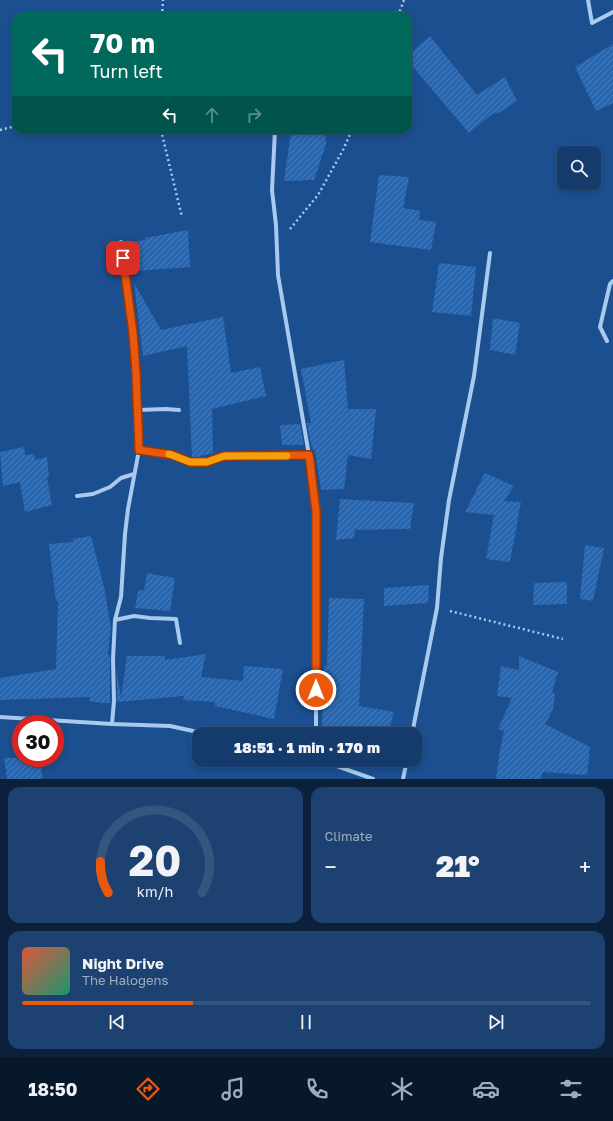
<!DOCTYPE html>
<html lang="en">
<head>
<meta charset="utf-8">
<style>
  :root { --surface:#143b6b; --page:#1d4271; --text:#f1f3f6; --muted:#9dadc1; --line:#33557e; --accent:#ea580c }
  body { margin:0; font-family:"Golos Text",sans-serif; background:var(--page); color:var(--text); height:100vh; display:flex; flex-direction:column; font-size:15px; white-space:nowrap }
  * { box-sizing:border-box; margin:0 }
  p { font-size:13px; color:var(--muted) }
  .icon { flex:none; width:22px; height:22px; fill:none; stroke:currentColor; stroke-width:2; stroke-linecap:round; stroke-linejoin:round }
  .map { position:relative; height:779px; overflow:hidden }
  .panel { display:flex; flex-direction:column; gap:8px; padding:8px; background:#0b203b; flex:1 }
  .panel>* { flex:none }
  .top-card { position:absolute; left:12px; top:12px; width:400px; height:122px; border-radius:12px; box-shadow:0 2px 6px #0003,0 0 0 1px var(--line); background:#00695c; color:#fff; overflow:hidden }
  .tools { position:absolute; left:557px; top:146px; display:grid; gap:8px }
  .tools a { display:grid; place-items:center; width:44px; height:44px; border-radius:8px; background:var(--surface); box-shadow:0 2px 6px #0003,0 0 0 1px var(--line); font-size:20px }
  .speed { position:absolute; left:12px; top:715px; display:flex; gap:8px; font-size:20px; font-weight:700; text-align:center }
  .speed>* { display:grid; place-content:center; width:52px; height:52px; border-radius:50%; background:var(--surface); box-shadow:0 2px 6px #0003,0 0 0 1px var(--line); line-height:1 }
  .speed .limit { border:6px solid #d22; background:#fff; color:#111 }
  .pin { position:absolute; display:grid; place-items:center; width:34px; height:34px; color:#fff; margin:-17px; border-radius:8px; box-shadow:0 2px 6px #0006 }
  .me { position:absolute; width:44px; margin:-22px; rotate:0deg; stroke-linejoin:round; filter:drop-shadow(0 0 3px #0008) }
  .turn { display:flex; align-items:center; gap:14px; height:84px; padding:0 12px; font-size:18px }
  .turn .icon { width:52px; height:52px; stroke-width:2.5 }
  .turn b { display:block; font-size:28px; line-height:34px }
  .lanes { display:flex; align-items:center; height:38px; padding:0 12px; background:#0003; justify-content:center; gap:20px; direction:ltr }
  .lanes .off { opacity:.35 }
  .big { font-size:30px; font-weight:800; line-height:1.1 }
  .panel .widget { flex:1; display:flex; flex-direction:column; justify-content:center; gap:6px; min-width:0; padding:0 14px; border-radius:12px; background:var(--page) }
  .panel .dial { align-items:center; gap:0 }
  .dial svg { height:104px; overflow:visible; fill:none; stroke:var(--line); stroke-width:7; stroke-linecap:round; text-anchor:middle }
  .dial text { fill:var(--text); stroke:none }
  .song { display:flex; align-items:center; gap:12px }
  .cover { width:48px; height:48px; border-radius:6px; background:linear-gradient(135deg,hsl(10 70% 55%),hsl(160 70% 35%)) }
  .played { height:4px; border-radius:2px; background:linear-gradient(90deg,var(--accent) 30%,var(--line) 30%) }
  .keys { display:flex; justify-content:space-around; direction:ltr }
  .heat { display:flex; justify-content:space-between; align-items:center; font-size:22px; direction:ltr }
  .panel .tiles { flex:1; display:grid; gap:8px; grid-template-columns:1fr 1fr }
  .widget:last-child { grid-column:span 2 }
  .trip { position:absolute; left:192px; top:727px; width:230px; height:40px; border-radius:12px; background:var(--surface); box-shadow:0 2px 6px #0003,0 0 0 1px var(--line); font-weight:800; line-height:40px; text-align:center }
  .menu { display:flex; height:64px; justify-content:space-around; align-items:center; background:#08182b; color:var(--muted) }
  .menu .icon { width:28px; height:28px }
  .menu .selected { color:var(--accent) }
  .menu b { font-size:18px; color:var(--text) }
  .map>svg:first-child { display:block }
</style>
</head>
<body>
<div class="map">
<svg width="613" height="779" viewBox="0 0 613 779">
  <defs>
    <pattern id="building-hatch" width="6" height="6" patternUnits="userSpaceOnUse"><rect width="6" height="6" fill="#2a66ad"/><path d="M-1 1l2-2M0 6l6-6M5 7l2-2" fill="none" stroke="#4a7db9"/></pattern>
  </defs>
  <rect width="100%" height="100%" fill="#1b4f8f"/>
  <path fill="url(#building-hatch)" d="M430,36l47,59 28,-18 12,24 -20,13 -2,-2 -26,21 -61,-72v-6z
    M613,44v59l-17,8 -21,-44z
    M291,132h34l1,12 -12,36 -30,1z
    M379,175l30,2 -6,31 17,3 -1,9 17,2 -5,28 -61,-8z
    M188,230l2,37 -54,4 -6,-28 15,-3v-2z
    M439,263l37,4 -5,49 -39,-4z
    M134,283l27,47 62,-13 8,56 29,-6 6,29 -54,13 1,44 -21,5 -5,-112 -44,10z
    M493,318l27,5 -5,32 -25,-5z
    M344,360l4,49h28l-5,50 -23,-4 -4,34 -23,1 -6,-40h-2l-1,-5h-1l-4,-22h4l-10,-54z
    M300,424l4,21h-22l-2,-20z
    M24,447l1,8 9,-1 1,6 12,-3 2,20 -2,1 5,27 -27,7 -5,-30 -17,4 -3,-34z
    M485,473l29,13 -10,15 17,1 -11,60 -24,-3 8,-44 -29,-3z
    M340,499l74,4 -4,26 -55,1 -1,8 -18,2z
    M91,536l13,51 7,41 -3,26 2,2v47h-7l-14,-2 1,-4 -90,3v-22l56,-9 2,-68h-2l-7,-57 24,-2v-3z
    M585,545l19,3 -11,53 -13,-2z
    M147,573l28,5 -5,33 -35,-3 3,-17 6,-1z
    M567,582v22l-34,1 1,-22z
    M429,585l-1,18 -44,3v-18z
    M329,598l35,1 -5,107 35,6 -6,22h-65l-1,-3 2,-65h3z
    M206,654l-5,23 42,4 1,-15 39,3 -9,50 -59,-13v-4l-32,-2 1,-4 -67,6v-30l4,26 6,-42h38v4z
    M519,656l39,16 -6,20 3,2 -2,16 -8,14 45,23 -3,28 -44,-3 -2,7h-45l3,-23 5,-25 -6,-2 14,-31 -15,-2 4,-30 18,4z
    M4,758h37l1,21h-35z"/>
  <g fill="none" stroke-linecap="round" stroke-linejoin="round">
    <path stroke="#a9c9ee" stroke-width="2.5" stroke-dasharray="2 3" stroke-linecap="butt" d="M162,16l1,-16
      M398,16l6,-16
      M0,130l16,-4
      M161,130l21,87
      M290,229l28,-34 25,-45 9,-20
      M450,611l113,28"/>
    <path stroke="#a9c9ee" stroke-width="4" d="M588,0l4,23 21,-11
      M275,130l-3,60 4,35 2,50 31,180 7,56v223
      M607,341l-7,-14 10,-43 3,-3
      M137,410l29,-1 13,1
      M139,450l34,5 17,7h17l17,-5 85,-2
      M77,496l16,-2 17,-7 11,-9 13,-4
      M115,620l19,-4 16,2 26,1 4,24
      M0,717l112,7 58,2 37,8
      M112,724l2,-23 -1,-42 2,-39 6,-23 4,-63 3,-25 11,-59 -3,-77 -4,-53 -11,-78
      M412,734l25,-126 4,-50 8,-58 25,-124 16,-123
      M320,760l53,19
      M403,779l4,-19"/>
  </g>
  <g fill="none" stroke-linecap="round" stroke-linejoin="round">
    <g stroke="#983908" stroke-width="10">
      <path id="route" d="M123,258l10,75 3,40 3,77 34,5 17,7h17l17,-6 85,-1 7,56v179"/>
    </g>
    <use href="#route" stroke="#ea580c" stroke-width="7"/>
    <path stroke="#f59e0b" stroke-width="7" d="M169,454l21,8h17l17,-6h63"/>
  </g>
</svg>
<div class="tools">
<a><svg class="icon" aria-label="search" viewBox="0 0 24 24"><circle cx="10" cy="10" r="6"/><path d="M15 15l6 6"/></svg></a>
</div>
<div class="speed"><div class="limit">30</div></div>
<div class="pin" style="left:123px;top:258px;background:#d93025"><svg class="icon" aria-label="arrive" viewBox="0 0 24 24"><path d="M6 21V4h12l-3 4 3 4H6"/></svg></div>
<svg class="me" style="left:316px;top:690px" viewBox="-20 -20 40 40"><circle r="17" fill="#ea580c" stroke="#fff" stroke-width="3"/><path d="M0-11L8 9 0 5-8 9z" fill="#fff"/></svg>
<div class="trip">18:51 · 1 min · 170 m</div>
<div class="top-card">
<div class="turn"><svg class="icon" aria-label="left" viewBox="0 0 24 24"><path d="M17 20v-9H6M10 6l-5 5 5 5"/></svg><div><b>70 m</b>Turn left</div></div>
<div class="lanes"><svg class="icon" aria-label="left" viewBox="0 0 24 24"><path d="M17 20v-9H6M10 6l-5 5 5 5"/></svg><svg class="icon off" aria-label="ahead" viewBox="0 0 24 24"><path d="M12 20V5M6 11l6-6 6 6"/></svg><svg class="icon off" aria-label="right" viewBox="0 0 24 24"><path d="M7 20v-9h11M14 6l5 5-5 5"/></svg></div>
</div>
</div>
<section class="panel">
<div class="tiles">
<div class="widget dial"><svg viewBox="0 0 100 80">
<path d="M14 69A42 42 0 1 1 86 69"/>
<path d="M14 69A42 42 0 0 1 8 45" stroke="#ea580c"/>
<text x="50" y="56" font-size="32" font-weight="700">20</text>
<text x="50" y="72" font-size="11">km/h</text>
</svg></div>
<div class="widget"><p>Climate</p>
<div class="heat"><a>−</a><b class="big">21°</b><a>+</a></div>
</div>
<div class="widget">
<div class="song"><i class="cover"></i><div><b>Night Drive</b><p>The Halogens</p></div></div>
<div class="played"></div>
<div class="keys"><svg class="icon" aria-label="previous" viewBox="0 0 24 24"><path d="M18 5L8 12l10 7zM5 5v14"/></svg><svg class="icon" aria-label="pause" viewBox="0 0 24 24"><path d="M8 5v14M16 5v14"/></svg><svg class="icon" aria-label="next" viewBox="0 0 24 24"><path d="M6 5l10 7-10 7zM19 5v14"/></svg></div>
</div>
</div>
</section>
<nav class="menu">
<b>18:50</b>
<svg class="icon selected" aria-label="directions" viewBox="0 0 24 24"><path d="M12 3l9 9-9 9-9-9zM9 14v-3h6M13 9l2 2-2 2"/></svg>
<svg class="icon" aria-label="music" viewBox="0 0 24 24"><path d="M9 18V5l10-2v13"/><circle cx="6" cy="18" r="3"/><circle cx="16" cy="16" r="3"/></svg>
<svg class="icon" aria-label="phone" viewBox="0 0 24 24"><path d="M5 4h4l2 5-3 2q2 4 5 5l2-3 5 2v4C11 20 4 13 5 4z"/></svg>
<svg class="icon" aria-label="climate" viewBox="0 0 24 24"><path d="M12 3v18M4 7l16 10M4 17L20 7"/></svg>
<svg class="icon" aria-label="car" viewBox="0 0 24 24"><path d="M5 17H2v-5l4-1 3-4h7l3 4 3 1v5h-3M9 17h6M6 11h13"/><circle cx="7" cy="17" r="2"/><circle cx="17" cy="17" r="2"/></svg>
<svg class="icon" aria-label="filters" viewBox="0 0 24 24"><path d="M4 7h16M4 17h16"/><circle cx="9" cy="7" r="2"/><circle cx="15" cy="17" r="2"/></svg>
</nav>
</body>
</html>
